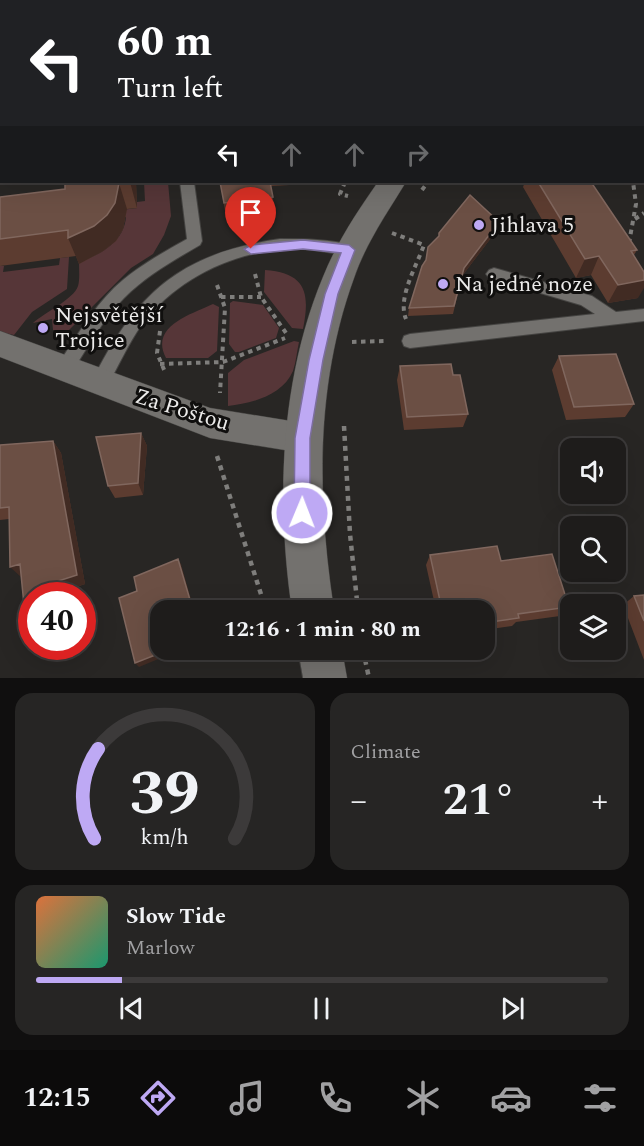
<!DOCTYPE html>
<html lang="en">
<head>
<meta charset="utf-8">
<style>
  :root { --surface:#1e1c1b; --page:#262524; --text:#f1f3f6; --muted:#a1a1a3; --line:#3c3a3a; --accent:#bea9f4 }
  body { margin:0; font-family:Spectral,serif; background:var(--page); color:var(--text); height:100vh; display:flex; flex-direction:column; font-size:22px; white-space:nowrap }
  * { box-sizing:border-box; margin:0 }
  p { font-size:20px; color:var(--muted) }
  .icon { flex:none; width:33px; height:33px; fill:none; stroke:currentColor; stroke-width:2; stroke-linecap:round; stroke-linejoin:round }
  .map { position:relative; height:678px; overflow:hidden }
  .panel { display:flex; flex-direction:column; gap:15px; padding:15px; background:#100f0f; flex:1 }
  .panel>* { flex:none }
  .banner { position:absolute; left:0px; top:0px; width:645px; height:183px; box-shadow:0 6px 24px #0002,0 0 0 2px var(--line); background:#202124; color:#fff; overflow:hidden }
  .fabs { position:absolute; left:560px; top:438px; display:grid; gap:12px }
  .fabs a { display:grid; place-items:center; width:66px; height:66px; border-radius:12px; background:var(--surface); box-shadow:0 6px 24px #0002,0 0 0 2px var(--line); font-size:30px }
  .speed { position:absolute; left:18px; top:582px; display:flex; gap:12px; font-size:30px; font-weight:700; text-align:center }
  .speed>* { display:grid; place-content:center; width:78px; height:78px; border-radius:50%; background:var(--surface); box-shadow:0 6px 24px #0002,0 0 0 2px var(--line); line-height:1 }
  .speed .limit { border:9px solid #d22; background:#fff; color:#111 }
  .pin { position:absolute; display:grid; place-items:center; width:51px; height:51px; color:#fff; margin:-62px -26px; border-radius:50% 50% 50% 0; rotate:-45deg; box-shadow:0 0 6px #0007 }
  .pin .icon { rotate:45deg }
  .me { position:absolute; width:66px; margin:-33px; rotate:1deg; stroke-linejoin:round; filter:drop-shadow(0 0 4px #0008) }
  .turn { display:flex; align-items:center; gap:21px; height:126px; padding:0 18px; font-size:27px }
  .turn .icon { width:78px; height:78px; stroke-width:2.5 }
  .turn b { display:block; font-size:42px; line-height:51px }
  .lanes { display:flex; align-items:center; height:57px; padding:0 18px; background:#0003; justify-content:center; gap:30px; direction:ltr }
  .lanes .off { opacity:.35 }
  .big { font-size:45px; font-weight:700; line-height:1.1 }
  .panel .widget { flex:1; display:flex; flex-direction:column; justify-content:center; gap:9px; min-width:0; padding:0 21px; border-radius:18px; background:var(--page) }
  .panel .dial { align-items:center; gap:0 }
  .dial svg { height:156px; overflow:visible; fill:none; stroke:var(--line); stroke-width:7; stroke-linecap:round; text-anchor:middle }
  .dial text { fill:var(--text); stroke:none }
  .song { display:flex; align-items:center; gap:18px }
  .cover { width:72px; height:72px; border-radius:9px; background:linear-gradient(135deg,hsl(20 70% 55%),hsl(160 70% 35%)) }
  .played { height:6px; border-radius:3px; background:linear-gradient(90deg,var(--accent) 15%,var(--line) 15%) }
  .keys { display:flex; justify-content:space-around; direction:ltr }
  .heat { display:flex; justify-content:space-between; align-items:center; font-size:33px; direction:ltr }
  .panel .tiles { flex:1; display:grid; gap:15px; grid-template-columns:1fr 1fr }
  .widget:last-child { grid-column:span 2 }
  .trip { position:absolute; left:150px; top:600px; width:345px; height:60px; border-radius:18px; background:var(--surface); box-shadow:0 6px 24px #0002,0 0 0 2px var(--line); font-weight:700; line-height:60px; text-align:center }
  .tab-bar { display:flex; height:96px; justify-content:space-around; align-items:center; background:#0c0b0b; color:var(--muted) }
  .tab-bar .icon { width:42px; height:42px }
  .tab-bar .selected { color:var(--accent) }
  .tab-bar b { font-size:27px; color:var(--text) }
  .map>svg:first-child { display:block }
</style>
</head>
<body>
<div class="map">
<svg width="644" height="678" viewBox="0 0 644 678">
  <rect width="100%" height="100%" fill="#282624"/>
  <path fill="#563638" d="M144,182h24l3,34 -7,19 -11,19 -22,14 -63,63 -15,-1 -1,-11 -19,4c11,-10 41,-24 45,-37 2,-7 1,-16 1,-24 21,-7 45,-20 47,-45l-13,-6 24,-3v-6l8,-1z
    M69,257l-2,32 -35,23 -18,23 -14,-3v-66h4l-1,6 56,-7 1,-7z
    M265,270c42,3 45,24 38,59l-11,-1 -28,-36z
    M233,301l30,4 16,23 -3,10 -37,14h-4l-6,-8 1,-41z
    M213,304l6,3 -2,44 -9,7h-42c-17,-32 26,-44 47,-54z
    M294,341l5,1c-2,9 -3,20 -6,29 -11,25 -41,32 -65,35v-33l16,-13z"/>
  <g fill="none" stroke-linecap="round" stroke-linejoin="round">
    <g stroke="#454442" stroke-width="2">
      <path id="service" d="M0,155h2v8h-2z
        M180,182h14l8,59 -2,4c-26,15 -54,31 -76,53 -21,21 -36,49 -53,75l-6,2 -6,-2 -2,-5 2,-5c17,-26 33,-53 55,-75 21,-20 48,-35 73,-49z
        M280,239c24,0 51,0 74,7l2,4 -2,4 -5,2c-15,-3 -30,-6 -46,-7 -61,-2 -123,26 -161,75 -14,20 -24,43 -36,64l-6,2 -6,-2 -3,-5c44,-89 89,-130 189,-144z
        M494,268l98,28 24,16 28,-3v12l-234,27 -6,-2 -2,-5 2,-5 6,-2 185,-20 -14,-9 -92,-27 -3,-4 3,-4z"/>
    </g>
    <g stroke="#454442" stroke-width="1">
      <path id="minor" d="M0,331l210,77 93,15 12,4 5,11 -5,11 -12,4 -93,-15 -210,-81z"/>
    </g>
    <g stroke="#454442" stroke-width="1">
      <path id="tertiary" d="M537,0h22l-22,2z
        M378,182h28c-19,31 -40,61 -52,96 -39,107 -37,221 -20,332h-42c-16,-109 -12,-230 31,-333 14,-35 34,-65 55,-95z
        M298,650h44l5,28h-44z"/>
    </g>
    <path stroke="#7f7e7c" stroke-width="3" stroke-dasharray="3 3" stroke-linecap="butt" d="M608,2l12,-2"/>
    <path stroke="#7f7e7c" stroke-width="4" stroke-dasharray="4.5 4.5" stroke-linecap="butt" d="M345,182l-5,12 8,2
      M422,190l6,-8
      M635,219l9,-6
      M392,233l32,12c-7,20 -27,53 -18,74
      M629,243l7,-39 -3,-22
      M255,274l6,23 25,36
      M217,285l8,23 -5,85
      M221,297h40
      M160,331l-3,22 8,19
      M352,342l35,-1
      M160,364l63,-2 62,-24"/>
    <path stroke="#7f7e7c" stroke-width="4.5" stroke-dasharray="5 5" stroke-linecap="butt" d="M344,426l6,108 8,76
      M217,456l49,154
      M363,650l6,28"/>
    <use href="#service" fill="#73716e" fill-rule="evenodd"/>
    <use href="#minor" fill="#73716e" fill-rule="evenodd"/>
    <use href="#tertiary" fill="#73716e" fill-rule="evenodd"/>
  </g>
  <path fill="#5c3c30" d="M65,182h71l1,26 -10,1 -4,20 -7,12 -13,10 -24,13 -3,-8 -76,10v-69l65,-8z
    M220,182h89v2l-38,2 3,19 -49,6z
    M525,182h72h-6l46,68 -3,5 4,43 -30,5 -17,-28 -15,3 -53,-91z
    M499,222l-2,8 -35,46 -9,38 -45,2 1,-8z
    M559,356l75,48 -9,13 -59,3 -14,-50z
    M400,366l53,9 15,39 -5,13 -59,3 -7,-50z
    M141,433l6,13 -4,49 -28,3 -7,-12z
    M53,441l8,12 24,131 -26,9v3h-27l-11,-20 -12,-57 -9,1v-75z
    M430,555l71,6 68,46 -9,9 -44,6 -4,4 -28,4v-20h-48l-10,-45z
    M644,595v65l-21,-55 11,-9z"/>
  <path fill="#412b23" d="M130,182h6l1,26z
    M119,183l8,26 -4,20 -7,12 -13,10 -24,13 -11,-26z
    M499,222l-2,8 -35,46 2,-8z
    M599,256l-8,19 -15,3 9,-19z
    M644,280v8l-6,10 -30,5 10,-18z
    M141,433l6,13 -4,49 -5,-12z
    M53,441l8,12 24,131 -26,9v3h-8l-2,-12z
    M178,559l3,5 13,46h-1z
    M20,564l1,13 -11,-10z
    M32,613v8l-7,-6z
    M168,650h12l-41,17 -4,-4z"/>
  <path fill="#6b4f44" stroke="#80675e" stroke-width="1.5" d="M154,0h55l-1,2h-54z
    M344,0h21v2h-20z
    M461,0h38l-2,2h-38z
    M644,0v14v-12l-12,-1z
    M65,182h65l-11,1 -4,20 -8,12 -13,11 -26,12v-8l-68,9v-42l65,-8z
    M220,182h50l3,15 -49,6z
    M538,182h53l46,68 -6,1 13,21v8l-26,5 -19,-29 -14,3z
    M470,195l29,27 -35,46 -10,38 -45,2 13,-42 4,-6 2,-13 11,-11v-3z
    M616,354l18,50 -60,3 -15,-51z
    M451,364l2,11h7l8,39 -61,3 -7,-51z
    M141,433l-3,50 -30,3 -12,-49z
    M53,441l24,134 -28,9 2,12h-19v17l-7,2 -5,-51 -10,3 -1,-60 -9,1v-63z
    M497,546l4,15 51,-7 17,53 -51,7 1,4 -35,5v-13h-42l-12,-55z
    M178,559l15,51h-33v40h8l-33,13 -16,-65 18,-7 -3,-14z
    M644,595v26l-10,-25z"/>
  <path fill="#bea9f4" stroke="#7c6e9f" stroke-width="1.5" d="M303,240l46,5 6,5 -17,44 -15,66 -13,78v75l-3,6 -5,2 -6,-2 -2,-6 1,-75 14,-78 16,-66 16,-41 -38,-4 -52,5 -7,-5 7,-4z"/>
  <g fill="#bea9f4" stroke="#100f0e" stroke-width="2">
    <circle cx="479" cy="225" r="6"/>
    <circle cx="443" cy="284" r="6"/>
    <circle cx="43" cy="328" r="6"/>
  </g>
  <g text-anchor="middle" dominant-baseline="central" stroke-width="6" stroke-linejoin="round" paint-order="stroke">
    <g font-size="22" fill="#ecebea" stroke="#100f0e" text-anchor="start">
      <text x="491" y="225">Jihlava 5</text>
      <text x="455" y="284">Na jedné noze</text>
      <text x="55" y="315">Nejsvětější<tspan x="55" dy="25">Trojice</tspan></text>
    </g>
    <g font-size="22" fill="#ecebea" stroke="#100f0e">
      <text transform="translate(182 410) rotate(17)">Za Poštou</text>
    </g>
  </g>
</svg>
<div class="fabs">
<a><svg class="icon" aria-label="sound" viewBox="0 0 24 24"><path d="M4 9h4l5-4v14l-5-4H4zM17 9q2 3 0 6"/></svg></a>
<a><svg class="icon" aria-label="search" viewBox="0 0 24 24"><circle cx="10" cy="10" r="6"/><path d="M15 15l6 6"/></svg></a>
<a><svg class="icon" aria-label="layers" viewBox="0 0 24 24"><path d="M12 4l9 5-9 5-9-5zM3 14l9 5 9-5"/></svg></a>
</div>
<div class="speed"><div class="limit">40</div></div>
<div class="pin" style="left:251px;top:249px;background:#d93025"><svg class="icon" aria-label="arrive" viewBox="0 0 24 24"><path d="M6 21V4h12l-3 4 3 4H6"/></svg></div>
<svg class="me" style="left:302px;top:513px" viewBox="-20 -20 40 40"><circle r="17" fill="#bea9f4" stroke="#fff" stroke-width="3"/><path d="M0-11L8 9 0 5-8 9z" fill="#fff"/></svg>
<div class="trip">12:16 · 1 min · 80 m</div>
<div class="banner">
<div class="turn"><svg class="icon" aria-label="left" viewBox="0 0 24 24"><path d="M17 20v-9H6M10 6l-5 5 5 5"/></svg><div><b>60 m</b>Turn left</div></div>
<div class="lanes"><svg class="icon" aria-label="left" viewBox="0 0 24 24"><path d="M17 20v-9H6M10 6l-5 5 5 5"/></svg><svg class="icon off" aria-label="ahead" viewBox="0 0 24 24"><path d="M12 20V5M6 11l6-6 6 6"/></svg><svg class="icon off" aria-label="ahead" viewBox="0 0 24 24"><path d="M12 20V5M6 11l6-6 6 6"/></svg><svg class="icon off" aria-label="right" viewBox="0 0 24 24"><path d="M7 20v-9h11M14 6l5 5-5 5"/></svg></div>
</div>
</div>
<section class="panel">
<div class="tiles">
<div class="widget dial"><svg viewBox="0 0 100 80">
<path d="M14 69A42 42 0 1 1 86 69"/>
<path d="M14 69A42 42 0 0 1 16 23" stroke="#bea9f4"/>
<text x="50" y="56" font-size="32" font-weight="700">39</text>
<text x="50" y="72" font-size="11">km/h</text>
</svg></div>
<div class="widget"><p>Climate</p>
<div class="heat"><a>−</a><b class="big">21°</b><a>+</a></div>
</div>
<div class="widget">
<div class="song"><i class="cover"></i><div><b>Slow Tide</b><p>Marlow</p></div></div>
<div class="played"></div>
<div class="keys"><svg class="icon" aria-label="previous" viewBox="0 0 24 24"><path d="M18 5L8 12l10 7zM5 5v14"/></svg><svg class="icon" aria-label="pause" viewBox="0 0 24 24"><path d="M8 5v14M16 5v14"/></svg><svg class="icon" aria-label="next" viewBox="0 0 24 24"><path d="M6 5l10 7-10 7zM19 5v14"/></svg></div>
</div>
</div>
</section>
<nav class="tab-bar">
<b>12:15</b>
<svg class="icon selected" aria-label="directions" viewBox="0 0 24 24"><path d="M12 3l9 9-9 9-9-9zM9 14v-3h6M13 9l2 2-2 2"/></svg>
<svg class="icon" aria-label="music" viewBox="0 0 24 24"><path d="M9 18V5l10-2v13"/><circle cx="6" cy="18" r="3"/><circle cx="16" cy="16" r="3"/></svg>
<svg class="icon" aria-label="phone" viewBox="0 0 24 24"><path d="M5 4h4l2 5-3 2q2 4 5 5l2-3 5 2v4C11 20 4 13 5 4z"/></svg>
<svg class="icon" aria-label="climate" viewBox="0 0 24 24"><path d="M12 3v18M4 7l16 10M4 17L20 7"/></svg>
<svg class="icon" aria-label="car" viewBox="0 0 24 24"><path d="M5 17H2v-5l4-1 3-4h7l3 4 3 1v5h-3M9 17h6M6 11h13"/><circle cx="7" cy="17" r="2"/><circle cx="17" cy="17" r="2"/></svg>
<svg class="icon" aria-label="filters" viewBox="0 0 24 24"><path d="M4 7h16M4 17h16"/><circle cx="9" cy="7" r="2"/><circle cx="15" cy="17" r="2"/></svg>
</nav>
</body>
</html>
